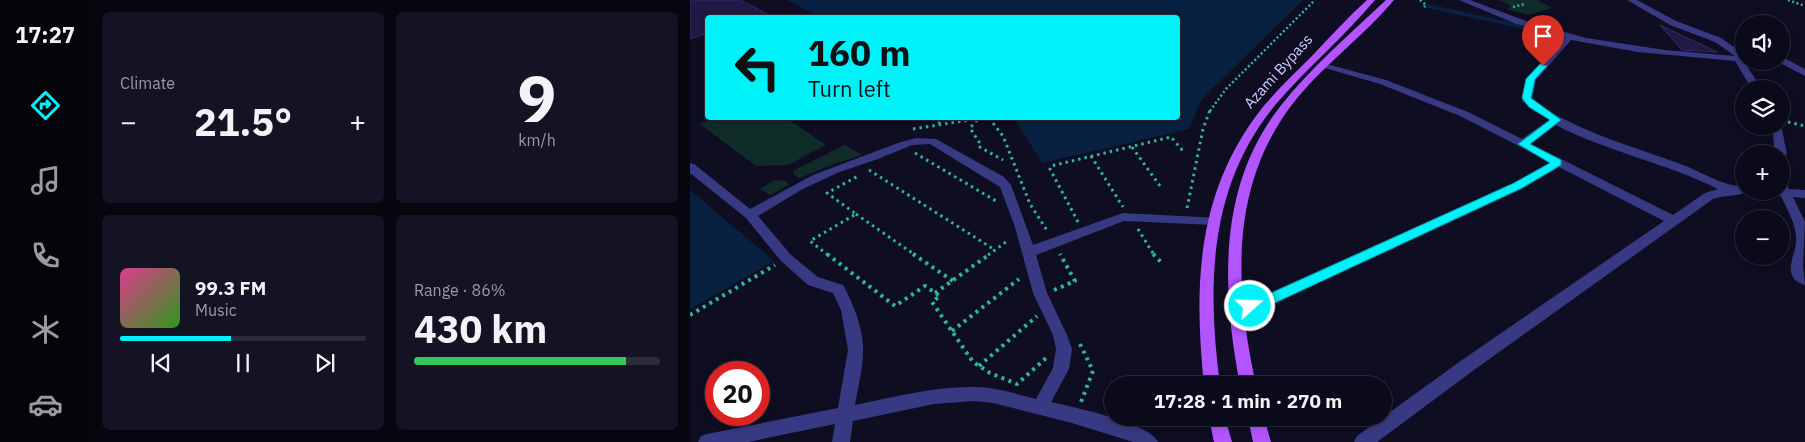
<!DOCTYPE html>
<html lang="en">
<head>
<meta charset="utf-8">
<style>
  :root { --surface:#0b0a1a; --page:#141323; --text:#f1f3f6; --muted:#9a9aa2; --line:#2b2b39; --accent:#00f2f9 }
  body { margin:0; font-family:"IBM Plex Sans",sans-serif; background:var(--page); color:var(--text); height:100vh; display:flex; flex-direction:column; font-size:19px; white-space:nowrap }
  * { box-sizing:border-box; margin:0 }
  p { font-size:16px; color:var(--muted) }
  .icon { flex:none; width:28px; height:28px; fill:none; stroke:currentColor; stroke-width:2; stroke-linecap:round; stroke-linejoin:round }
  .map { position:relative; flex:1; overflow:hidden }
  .sheet { display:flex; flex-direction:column; gap:12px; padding:12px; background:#06060e; width:600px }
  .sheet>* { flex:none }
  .banner { position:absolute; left:15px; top:15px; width:475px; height:105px; border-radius:5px; box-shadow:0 2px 8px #0003,0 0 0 1px var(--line); background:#00f2f9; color:#111; overflow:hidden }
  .fabs { position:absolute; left:1045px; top:15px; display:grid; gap:10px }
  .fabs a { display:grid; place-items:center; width:55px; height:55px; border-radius:50%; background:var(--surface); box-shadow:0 2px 8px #0003,0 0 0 1px var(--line); font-size:25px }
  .speed { position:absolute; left:15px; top:361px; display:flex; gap:10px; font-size:25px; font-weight:700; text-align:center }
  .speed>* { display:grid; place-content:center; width:65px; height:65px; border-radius:50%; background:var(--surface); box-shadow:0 2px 8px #0003,0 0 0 1px var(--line); line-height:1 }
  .speed .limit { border:8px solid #d22; background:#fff; color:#111 }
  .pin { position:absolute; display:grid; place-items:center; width:42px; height:42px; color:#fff; margin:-51px -21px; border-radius:50% 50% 50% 0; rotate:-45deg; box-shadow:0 0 5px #0007 }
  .pin .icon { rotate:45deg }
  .me { position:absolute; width:55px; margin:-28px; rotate:70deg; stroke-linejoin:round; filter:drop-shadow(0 0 4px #0008) }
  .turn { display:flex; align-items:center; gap:18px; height:105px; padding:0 20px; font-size:22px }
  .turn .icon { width:65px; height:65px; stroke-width:2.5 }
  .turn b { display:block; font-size:35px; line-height:42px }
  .big { font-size:38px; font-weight:700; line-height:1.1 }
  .sheet .tile { flex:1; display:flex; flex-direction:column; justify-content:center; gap:8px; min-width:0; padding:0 18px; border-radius:8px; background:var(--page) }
  .sheet .dial { align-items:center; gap:0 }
  .dial b { font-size:65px; line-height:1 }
  .song { display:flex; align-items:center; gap:15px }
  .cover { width:60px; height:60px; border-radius:8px; background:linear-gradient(135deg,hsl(330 70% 55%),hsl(110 70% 35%)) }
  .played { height:5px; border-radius:2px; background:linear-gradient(90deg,var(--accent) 45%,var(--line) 45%) }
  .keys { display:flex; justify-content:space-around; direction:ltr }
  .heat { display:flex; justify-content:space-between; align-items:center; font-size:28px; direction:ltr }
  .charge { height:8px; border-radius:4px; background:linear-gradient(90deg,#34c759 86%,var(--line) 0) }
  .sheet .tiles { flex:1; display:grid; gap:12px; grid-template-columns:repeat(2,1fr) }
  .trip { position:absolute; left:414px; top:376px; width:288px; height:50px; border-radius:25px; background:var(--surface); box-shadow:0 2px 8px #0003,0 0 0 1px var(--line); font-weight:700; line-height:50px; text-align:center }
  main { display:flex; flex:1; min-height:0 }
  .menu { display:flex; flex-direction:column; width:90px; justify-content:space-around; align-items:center; background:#04040a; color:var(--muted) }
  .menu .icon { width:35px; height:35px }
  .menu .active { color:var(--accent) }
  .menu b { font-size:22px; color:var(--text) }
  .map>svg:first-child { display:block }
</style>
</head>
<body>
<main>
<nav class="menu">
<b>17:27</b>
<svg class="icon active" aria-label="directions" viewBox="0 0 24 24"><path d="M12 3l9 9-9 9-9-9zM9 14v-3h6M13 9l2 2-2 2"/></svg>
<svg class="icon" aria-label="music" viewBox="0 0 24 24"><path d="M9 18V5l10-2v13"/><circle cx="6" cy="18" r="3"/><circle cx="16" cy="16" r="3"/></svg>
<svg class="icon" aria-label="phone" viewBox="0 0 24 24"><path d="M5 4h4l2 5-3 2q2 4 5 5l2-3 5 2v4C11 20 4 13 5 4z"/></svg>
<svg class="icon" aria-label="climate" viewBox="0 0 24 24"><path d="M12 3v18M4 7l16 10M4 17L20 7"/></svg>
<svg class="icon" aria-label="car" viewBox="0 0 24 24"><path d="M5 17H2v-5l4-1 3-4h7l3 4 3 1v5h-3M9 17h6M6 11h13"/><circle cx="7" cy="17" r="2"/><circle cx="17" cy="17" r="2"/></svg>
</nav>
<section class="sheet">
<div class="tiles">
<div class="tile"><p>Climate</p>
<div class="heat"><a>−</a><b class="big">21.5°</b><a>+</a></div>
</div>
<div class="tile dial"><b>9</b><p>km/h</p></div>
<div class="tile">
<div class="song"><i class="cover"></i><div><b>99.3 FM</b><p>Music</p></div></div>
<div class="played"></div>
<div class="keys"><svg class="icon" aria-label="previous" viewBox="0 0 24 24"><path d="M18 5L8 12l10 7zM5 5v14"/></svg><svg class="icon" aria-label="pause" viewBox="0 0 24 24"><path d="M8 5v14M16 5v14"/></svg><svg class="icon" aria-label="next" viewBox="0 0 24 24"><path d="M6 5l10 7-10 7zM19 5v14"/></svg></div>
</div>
<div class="tile"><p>Range · 86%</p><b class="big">430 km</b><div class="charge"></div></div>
</div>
</section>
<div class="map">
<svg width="1115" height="442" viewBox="0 0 1115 442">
  <rect width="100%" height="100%" fill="#0f0d22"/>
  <path fill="#102c29" d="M809,0h38l15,8 -23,7 -22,-6 4,-3z
    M26,118h70l40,27 -38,20 -32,1 -56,-42z
    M155,145l17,10 -31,10 -31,13 -6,-3 -1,-4z
    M94,180l5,5 -19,10 -10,-6 13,-8z"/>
  <path fill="#092140" d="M97,0h516l-97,95 -7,9 -10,25 -147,34 -28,-45h164v-100h-356z
    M0,190l84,71 -84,48z"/>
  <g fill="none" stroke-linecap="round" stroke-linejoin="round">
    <path stroke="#092140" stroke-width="4" d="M737,6l97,21"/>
  </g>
  <path fill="#1f1943" stroke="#332b70" d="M0,0h50l35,18h-67v15l-18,6z
    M970,25l57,27 -35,-2z"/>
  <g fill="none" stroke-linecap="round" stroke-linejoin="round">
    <path stroke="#2cb5a3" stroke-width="2.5" stroke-dasharray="2 2.5" stroke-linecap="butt" d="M730,0l6,5 -2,2
      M1098,0l17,6
      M823,7l12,-3
      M520,111l16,-22 89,-89"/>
    <path stroke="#2cb5a3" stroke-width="3" stroke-dasharray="2.5 4" stroke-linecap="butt" d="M299,118l14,18 27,68 18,28
      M1098,122l17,4
      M249,124l1,-4 16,-2
      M223,129l62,-10 2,1 -7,8 9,14 -1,4 25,14
      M442,147l28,39
      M225,153l81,48
      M401,156l32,51
      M179,170l126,80
      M497,208l16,-79 7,-19
      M166,214l59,41
      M388,222l-28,-53 1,-3 120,-29 13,15
      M448,229l16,26
      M138,255l-18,-14 46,-27 -29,-21 31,-17
      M298,255l18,-13"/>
    <path stroke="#2cb5a3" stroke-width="4" stroke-dasharray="3 4.5" stroke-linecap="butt" d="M137,254l68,52 30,-20 15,10 -8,6 41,60 17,11 27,11 29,-26
      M223,254l40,27
      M463,254l9,9
      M364,290l21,-9 -15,-27
      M245,293l55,-39
      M0,315l85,-50
      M262,331l67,-52
      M390,344l13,27 -12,31
      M289,366l58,-50"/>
    <path fill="#373a82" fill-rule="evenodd" d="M769,0h11l59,22 57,16 79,12 70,6 -20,-14 -45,-17 -43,-25h10l39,21 45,17 23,16v7h2l-2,1 18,27h-10l-17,-28 -97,-9 -67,-12 -35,40 -4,20c48,33 98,45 151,65 19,7 41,22 61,21v5h5c-7,5 -25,4 -36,8l-239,171 -97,72h-23l3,-6 105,-76 202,-139 -105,-54 -37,22 -256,118 -16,5 -19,-2 -2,-4 2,-4 27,-4 256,-115 36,-21 -90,-46 -80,-32 -62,-18 5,-3 63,17 82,32 54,27 27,-19 -27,-19 4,-22 38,-41 -50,-15zM866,125c52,27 110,38 162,64l-13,4 -32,22 -142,-71z
      M1091,59h5l19,10v7l-25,-13 -1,-2h2z
      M1091,125l6,29 -6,3v-3h-6l-3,-28h9z
      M226,138l20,1 68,38 7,8 22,60 90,-32 95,5 2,3 -6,4 -90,-4 -88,34 11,38 20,42 5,14 -3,20 -18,33c22,5 99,21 107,40h-25l-61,-19 -79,-20 -19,-2 -40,3 -81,17 -3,21h-18l3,-18 -87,18h-50l3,-6 6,-2 131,-26 10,-58 -7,-40 -8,-17 -25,-8 -27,-24 -35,-43 -56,-45v-10l4,1 56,45 63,-34 85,-32zM240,144l70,43 15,40 18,66 20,42 3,14 -3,19 -17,31c-20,-5 -41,-12 -61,-12 -40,-1 -81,10 -120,18 3,-18 8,-36 8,-54 1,-21 -10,-48 -20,-66l-25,-8 -27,-22 -33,-39 43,-26 36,-17 41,-14 34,-14z
      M1091,180l4,1 4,8 16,1v8l-12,-1 12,25 -2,44 2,19c-27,-8 -7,-31 -9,-48 -1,-15 -9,-28 -15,-41l-14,-2 -2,-3h16z"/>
    <path fill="#b355ff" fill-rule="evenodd" d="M677,0h8c-31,37 -68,68 -99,104 -68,82 -69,182 -56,281h-16c-10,-97 -8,-187 52,-269 16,-22 36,-40 55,-59 18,-19 36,-39 56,-57z
      M696,0h8c-29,35 -67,62 -96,97 -69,84 -64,187 -42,288h-16c-18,-94 -23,-197 39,-277 31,-40 70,-73 107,-108z
      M519,418h16l7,24h-18z
      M558,418h16l7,24h-18z"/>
  </g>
  <path fill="#00f2f9" stroke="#009da2" d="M850,64l7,2 -12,13 -4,19 30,22 -31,24 31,16v5l-39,23 -256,119 -16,4 -4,-1 -2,-4 2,-4 12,-3 256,-116 36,-20 -32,-19 32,-24 -21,-13 -7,-9 4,-19z"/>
  <g text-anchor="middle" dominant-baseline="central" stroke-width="5" stroke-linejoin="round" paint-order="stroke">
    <g font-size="15" fill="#d0ceff" stroke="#0f0d22">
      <text transform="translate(588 71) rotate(-48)">Azami Bypass</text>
    </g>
  </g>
</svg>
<div class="fabs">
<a><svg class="icon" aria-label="sound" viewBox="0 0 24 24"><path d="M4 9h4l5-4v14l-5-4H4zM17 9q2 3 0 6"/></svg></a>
<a><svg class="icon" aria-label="layers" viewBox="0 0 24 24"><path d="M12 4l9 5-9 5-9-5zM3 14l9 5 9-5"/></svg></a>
<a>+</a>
<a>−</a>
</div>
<div class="speed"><div class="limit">20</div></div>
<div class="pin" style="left:853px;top:66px;background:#d93025"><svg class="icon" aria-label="arrive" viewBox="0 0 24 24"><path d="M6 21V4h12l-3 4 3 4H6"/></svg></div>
<svg class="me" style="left:560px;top:306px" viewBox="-20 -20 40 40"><circle r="17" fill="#00f2f9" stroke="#fff" stroke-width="3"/><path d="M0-11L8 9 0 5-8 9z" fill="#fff"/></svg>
<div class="trip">17:28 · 1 min · 270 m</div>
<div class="banner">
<div class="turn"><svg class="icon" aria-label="left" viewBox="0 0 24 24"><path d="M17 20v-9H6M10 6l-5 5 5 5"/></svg><div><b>160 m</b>Turn left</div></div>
</div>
</div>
</main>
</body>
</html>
